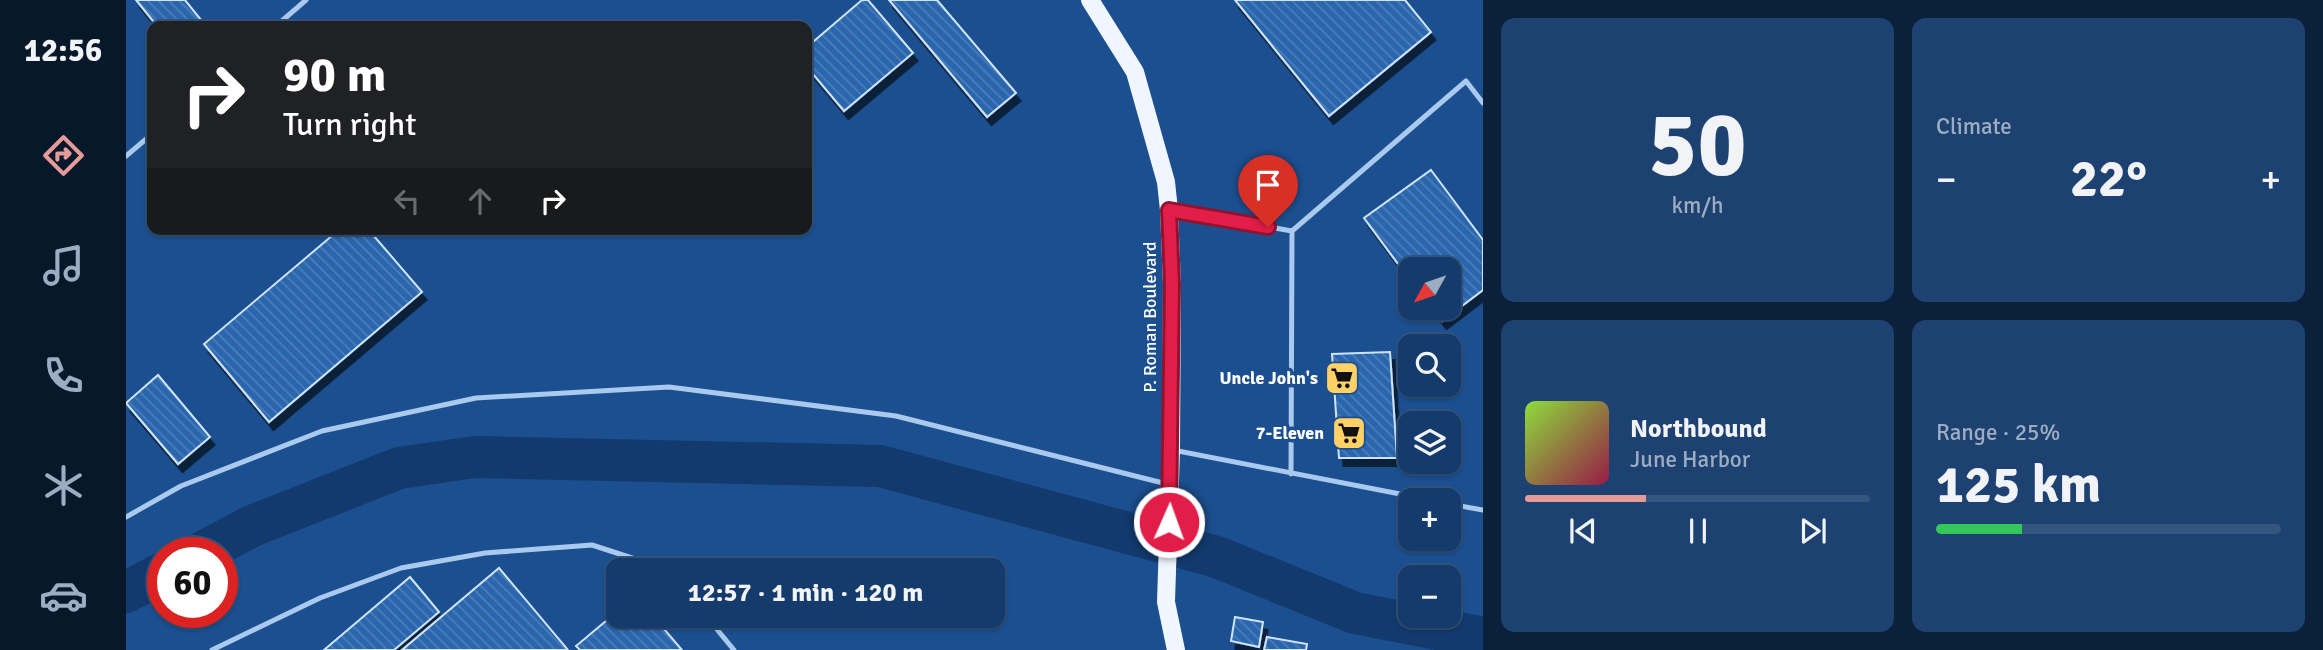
<!DOCTYPE html>
<html lang="en">
<head>
<meta charset="utf-8">
<style>
  :root { --surface:#143b6b; --page:#1d4271; --text:#f1f3f6; --muted:#9dadc1; --line:#33557e; --accent:#e69b98 }
  body { margin:0; font-family:Signika,sans-serif; background:var(--page); color:var(--text); height:100vh; display:flex; flex-direction:column; font-size:26px; white-space:nowrap }
  * { box-sizing:border-box; margin:0 }
  p { font-size:23px; color:var(--muted) }
  .icon { flex:none; width:38px; height:38px; fill:none; stroke:currentColor; stroke-width:2; stroke-linecap:round; stroke-linejoin:round }
  .map { position:relative; flex:1; overflow:hidden }
  .details { display:flex; flex-direction:column; gap:18px; padding:18px; background:#0b203b; width:840px }
  .details>* { flex:none }
  .top-card { position:absolute; left:21px; top:21px; width:665px; height:214px; border-radius:14px; box-shadow:0 2px 5px #0004,0 0 0 2px var(--line); background:#202124; color:#fff; overflow:hidden }
  .needle { width:46px; rotate:230deg }
  .fabs { position:absolute; left:1272px; top:257px; display:grid; gap:14px }
  .fabs a { display:grid; place-items:center; width:63px; height:63px; border-radius:14px; background:var(--surface); box-shadow:0 2px 5px #0004,0 0 0 2px var(--line); font-size:35px }
  .speed { position:absolute; left:21px; top:537px; display:flex; gap:14px; font-size:35px; font-weight:700; text-align:center }
  .speed>* { display:grid; place-content:center; width:91px; height:91px; border-radius:50%; background:var(--surface); box-shadow:0 2px 5px #0004,0 0 0 2px var(--line); line-height:1 }
  .speed .limit { border:10px solid #d22; background:#fff; color:#111 }
  .pin { position:absolute; display:grid; place-items:center; width:60px; height:60px; color:#fff; margin:-72px -30px; border-radius:50% 50% 50% 0; rotate:-45deg; box-shadow:0 0 7px #0007 }
  .pin .icon { rotate:45deg }
  .me { position:absolute; width:77px; margin:-38px; rotate:2deg; stroke-linejoin:round; filter:drop-shadow(0 0 5px #0008) }
  .turn { display:flex; align-items:center; gap:24px; height:147px; padding:0 21px; font-size:32px }
  .turn .icon { width:91px; height:91px; stroke-width:2.5 }
  .turn b { display:block; font-size:49px; line-height:60px }
  .lanes { display:flex; align-items:center; height:66px; padding:0 21px; background:#0003; justify-content:center; gap:35px; direction:ltr }
  .lanes .off { opacity:.35 }
  .big { font-size:52px; font-weight:700; line-height:1.1 }
  .details .widget { flex:1; display:flex; flex-direction:column; justify-content:center; gap:10px; min-width:0; padding:0 24px; border-radius:14px; background:var(--page) }
  .details .dial { align-items:center; gap:0 }
  .dial b { font-size:91px; line-height:1 }
  .song { display:flex; align-items:center; gap:21px }
  .cover { width:84px; height:84px; border-radius:10px; background:linear-gradient(135deg,hsl(90 70% 55%),hsl(340 70% 35%)) }
  .played { height:7px; border-radius:4px; background:linear-gradient(90deg,var(--accent) 35%,var(--line) 35%) }
  .keys { display:flex; justify-content:space-around; direction:ltr }
  .heat { display:flex; justify-content:space-between; align-items:center; font-size:38px; direction:ltr }
  .charge { height:10px; border-radius:5px; background:linear-gradient(90deg,#34c759 25%,var(--line) 0) }
  .details .tiles { flex:1; display:grid; gap:18px; grid-template-columns:repeat(2,1fr) }
  .trip { position:absolute; left:480px; top:558px; width:399px; height:70px; border-radius:14px; background:var(--surface); box-shadow:0 2px 5px #0004,0 0 0 2px var(--line); font-weight:700; line-height:70px; text-align:center }
  main { display:flex; flex:1; min-height:0 }
  .tabs { display:flex; flex-direction:column; width:126px; justify-content:space-around; align-items:center; background:#08182b; color:var(--muted) }
  .tabs .icon { width:49px; height:49px }
  .tabs .active { color:var(--accent) }
  .tabs b { font-size:32px; color:var(--text) }
  .map>svg:first-child { display:block }
</style>
</head>
<body>
<main>
<nav class="tabs">
<b>12:56</b>
<svg class="icon active" aria-label="directions" viewBox="0 0 24 24"><path d="M12 3l9 9-9 9-9-9zM9 14v-3h6M13 9l2 2-2 2"/></svg>
<svg class="icon" aria-label="music" viewBox="0 0 24 24"><path d="M9 18V5l10-2v13"/><circle cx="6" cy="18" r="3"/><circle cx="16" cy="16" r="3"/></svg>
<svg class="icon" aria-label="phone" viewBox="0 0 24 24"><path d="M5 4h4l2 5-3 2q2 4 5 5l2-3 5 2v4C11 20 4 13 5 4z"/></svg>
<svg class="icon" aria-label="climate" viewBox="0 0 24 24"><path d="M12 3v18M4 7l16 10M4 17L20 7"/></svg>
<svg class="icon" aria-label="car" viewBox="0 0 24 24"><path d="M5 17H2v-5l4-1 3-4h7l3 4 3 1v5h-3M9 17h6M6 11h13"/><circle cx="7" cy="17" r="2"/><circle cx="17" cy="17" r="2"/></svg>
</nav>
<div class="map">
<svg width="1357" height="650" viewBox="0 0 1357 650">
  <defs>
    <pattern id="building-back-hatch" width="6" height="6" patternUnits="userSpaceOnUse" patternTransform="scale(1.75)"><rect width="6" height="6" fill="#2a66ad"/><path d="M-1 5l2 2M0 0l6 6M5-1l2 2" fill="none" stroke="#4a7db9"/></pattern>
    <filter id="shadow"><feDropShadow dx="4.5" dy="8" stdDeviation="0" flood-color="#0009"/></filter>
  </defs>
  <rect width="100%" height="100%" fill="#1b4f8f"/>
  <g fill="none" stroke-linecap="round" stroke-linejoin="round">
    <path stroke="#123a6d" stroke-width="42" d="M75,553l51,-27 147,-58 76,-11 405,9 337,91 138,56 128,25
      M0,592l37,-19"/>
  </g>
  <path fill="url(#building-back-hatch)" stroke="#cfe3fa" stroke-width="2" filter="url(#shadow)" d="M10,0h49l21,26h-49z
    M736,0h6l45,53 -69,58 -37,-44v-20z
    M763,0h48l79,93 -29,24z
    M1109,0h170l26,32 -102,84z
    M1305,170l52,70v50l-41,31 -10,-13h17v-38h-39v10l-46,-62z
    M214,229h28l54,63 -153,130 -65,-78z
    M1264,352l7,106h-58l-7,-104z
    M32,375l52,62 -32,27 -52,-61z
    M711,564l23,4v2h-24z
    M373,568l69,82h-166z
    M284,577l29,35 -45,38h-70z
    M492,611v5h35l29,34h-102l-4,-4z
    M1109,617l28,5 -4,25 -28,-6z
    M1141,637l40,7 -1,6h-42z"/>
  <g fill="none" stroke-linecap="round" stroke-linejoin="round">
    <path stroke="#a9c9ee" stroke-width="5" d="M150,26l30,-26
      M0,156l26,-22
      M1046,210l120,21 174,-150 17,22
      M1047,450l258,50
      M1165,474l1,-243
      M1323,504l34,6
      M0,517l55,-31 141,-55 154,-33 193,-11 227,29 271,68
      M580,616l28,34
      M86,650l108,-52 81,-30 84,-15 107,-8 77,25"/>
    <path stroke="#f0f6ff" stroke-width="18" d="M964,0l45,72 31,110 3,28 3,74 -1,166 -5,152 10,48"/>
  </g>
  <g fill="none" stroke-linecap="round" stroke-linejoin="round">
    <g stroke="#92132f" stroke-width="18">
      <path id="route" d="M1043,522l3,-238 -3,-74 99,17"/>
    </g>
    <use href="#route" stroke="#e11d48" stroke-width="12"/>
  </g>
  <defs>
    <g id="supermarket-square" transform="scale(1.75)"><rect x="-9" y="-9" width="18" height="18" rx="4" fill="#ffd166" stroke="#1b4f8f"/><path d="M-6-5.5h2.5l.6 2H6L4.5 2H-2.5L-4.4-4H-6ZM-1.5 3.2a1.3 1.3 0 1 0 .1 0ZM3 3.2a1.3 1.3 0 1 0 .1 0Z" fill="#111"/></g>
  </defs>
  <g fill-rule="evenodd">
    <use href="#supermarket-square" x="1216" y="378"/>
    <use href="#supermarket-square" x="1223" y="433"/>
  </g>
  <g text-anchor="middle" dominant-baseline="central" stroke-width="7" stroke-linejoin="round" paint-order="stroke">
    <g font-size="18" fill="#fff" stroke="#1b4f8f">
      <text transform="translate(1024 317) rotate(-90)">P. Roman Boulevard</text>
    </g>
    <g font-size="18" font-weight="bold" fill="#fff" stroke="#1b4f8f" text-anchor="end">
      <text x="1192" y="378">Uncle John's</text>
      <text x="1198" y="433">7-Eleven</text>
    </g>
  </g>
</svg>
<div class="fabs">
<a><svg class="needle" viewBox="-14 -14 28 28"><path d="M0-13l5 13h-10z" fill="#e53935"/><path d="M0 13l5-13h-10z" fill="#9dadc1"/></svg></a>
<a><svg class="icon" aria-label="search" viewBox="0 0 24 24"><circle cx="10" cy="10" r="6"/><path d="M15 15l6 6"/></svg></a>
<a><svg class="icon" aria-label="layers" viewBox="0 0 24 24"><path d="M12 4l9 5-9 5-9-5zM3 14l9 5 9-5"/></svg></a>
<a>+</a>
<a>−</a>
</div>
<div class="speed"><div class="limit">60</div></div>
<div class="pin" style="left:1142px;top:227px;background:#d93025"><svg class="icon" aria-label="arrive" viewBox="0 0 24 24"><path d="M6 21V4h12l-3 4 3 4H6"/></svg></div>
<svg class="me" style="left:1043px;top:522px" viewBox="-20 -20 40 40"><circle r="17" fill="#e11d48" stroke="#fff" stroke-width="3"/><path d="M0-11L8 9 0 5-8 9z" fill="#fff"/></svg>
<div class="trip">12:57 · 1 min · 120 m</div>
<div class="top-card">
<div class="turn"><svg class="icon" aria-label="right" viewBox="0 0 24 24"><path d="M7 20v-9h11M14 6l5 5-5 5"/></svg><div><b>90 m</b>Turn right</div></div>
<div class="lanes"><svg class="icon off" aria-label="left" viewBox="0 0 24 24"><path d="M17 20v-9H6M10 6l-5 5 5 5"/></svg><svg class="icon off" aria-label="ahead" viewBox="0 0 24 24"><path d="M12 20V5M6 11l6-6 6 6"/></svg><svg class="icon" aria-label="right" viewBox="0 0 24 24"><path d="M7 20v-9h11M14 6l5 5-5 5"/></svg></div>
</div>
</div>
<section class="details">
<div class="tiles">
<div class="widget dial"><b>50</b><p>km/h</p></div>
<div class="widget"><p>Climate</p>
<div class="heat"><a>−</a><b class="big">22°</b><a>+</a></div>
</div>
<div class="widget">
<div class="song"><i class="cover"></i><div><b>Northbound</b><p>June Harbor</p></div></div>
<div class="played"></div>
<div class="keys"><svg class="icon" aria-label="previous" viewBox="0 0 24 24"><path d="M18 5L8 12l10 7zM5 5v14"/></svg><svg class="icon" aria-label="pause" viewBox="0 0 24 24"><path d="M8 5v14M16 5v14"/></svg><svg class="icon" aria-label="next" viewBox="0 0 24 24"><path d="M6 5l10 7-10 7zM19 5v14"/></svg></div>
</div>
<div class="widget"><p>Range · 25%</p><b class="big">125 km</b><div class="charge"></div></div>
</div>
</section>
</main>
</body>
</html>
